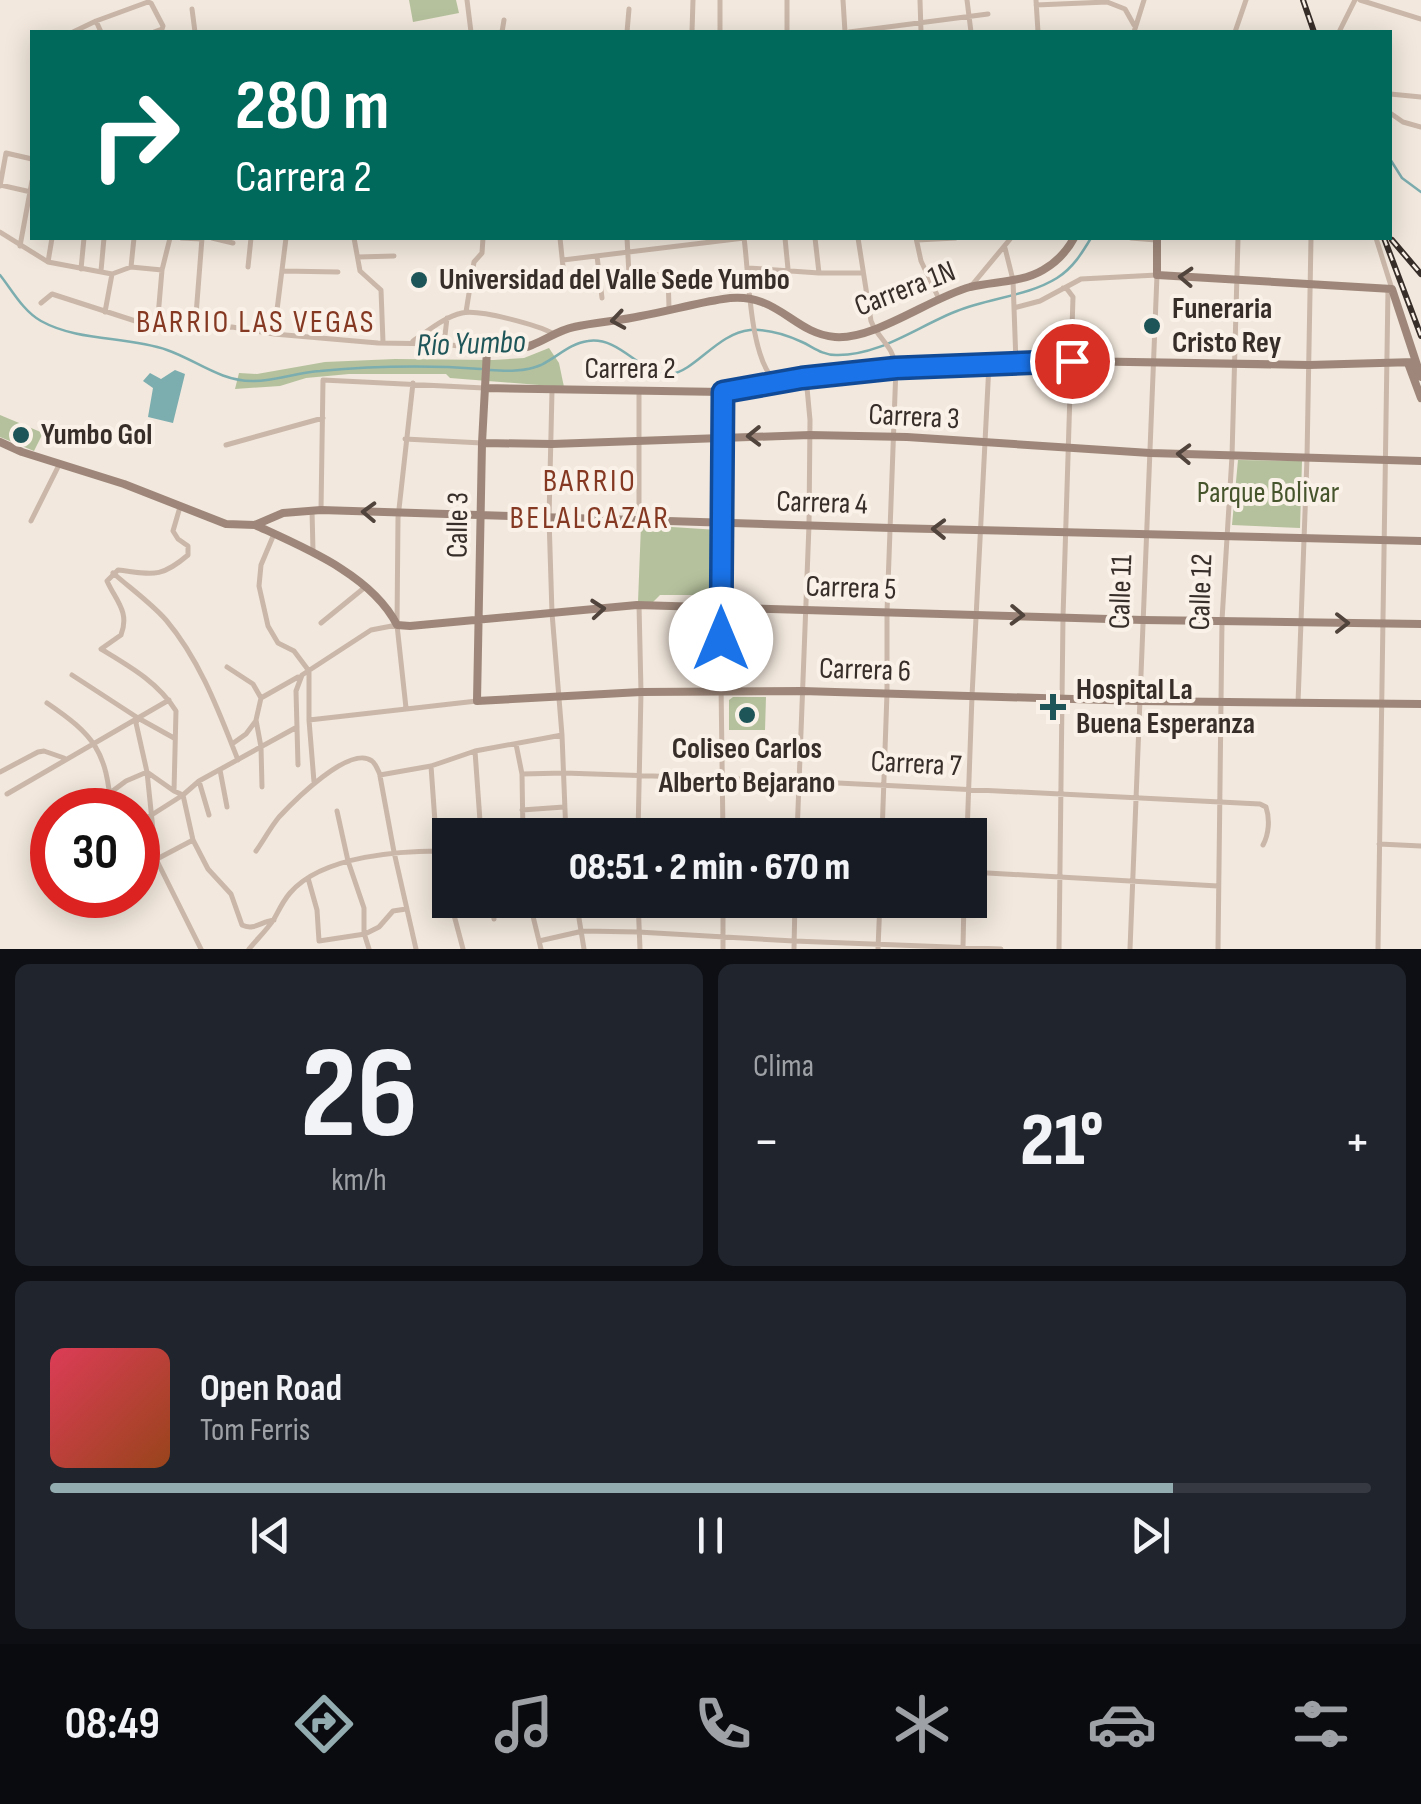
<!DOCTYPE html>
<html lang="es">
<head>
<meta charset="utf-8">
<style>
  :root { --surface:#171b24; --page:#20242c; --text:#f1f3f6; --muted:#9ea1a6; --line:#363941; --accent:#92acaf }
  body { margin:0; font-family:"Sofia Sans Condensed",sans-serif; background:var(--page); color:var(--text); height:100vh; display:flex; flex-direction:column; font-size:38px; white-space:nowrap }
  * { box-sizing:border-box; margin:0 }
  p { font-size:32px; color:var(--muted) }
  .icon { flex:none; width:55px; height:55px; fill:none; stroke:currentColor; stroke-width:2; stroke-linecap:round; stroke-linejoin:round }
  .map { position:relative; height:949px; overflow:hidden }
  .side { display:flex; flex-direction:column; gap:15px; padding:15px; background:#0d0f14; flex:1 }
  .side>* { flex:none }
  .guide { position:absolute; left:30px; top:30px; width:1362px; height:210px; border-radius:0px; box-shadow:0 5px 25px #0003; background:#00695c; color:#fff; overflow:hidden }
  .speed { position:absolute; left:30px; top:788px; display:flex; gap:20px; font-size:50px; font-weight:700; text-align:center }
  .speed>* { display:grid; place-content:center; width:130px; height:130px; border-radius:50%; background:var(--surface); box-shadow:0 5px 25px #0003; line-height:1 }
  .speed .limit { border:15px solid #d22; background:#fff; color:#111 }
  .pin { position:absolute; display:grid; place-items:center; width:85px; height:85px; color:#fff; margin:-42px; border:5px solid #fff; border-radius:50%; box-shadow:0 2px 10px #0007 }
  .me { position:absolute; width:110px; margin:-55px; rotate:0deg; stroke-linejoin:round; filter:drop-shadow(0 0 8px #0008) }
  .turn { display:flex; align-items:center; gap:35px; height:210px; padding:0 40px; font-size:45px }
  .turn .icon { width:130px; height:130px; stroke-width:2.5 }
  .turn b { display:block; font-size:70px; line-height:85px }
  .big { font-size:75px; font-weight:800; line-height:1.1 }
  .side .widget { flex:1; display:flex; flex-direction:column; justify-content:center; gap:15px; min-width:0; padding:0 35px; border-radius:15px; background:var(--page) }
  .side .dial { align-items:center; gap:0 }
  .dial b { font-size:130px; line-height:1 }
  .song { display:flex; align-items:center; gap:30px }
  .cover { width:120px; height:120px; border-radius:15px; background:linear-gradient(135deg,hsl(350 70% 55%),hsl(20 70% 35%)) }
  .played { height:10px; border-radius:5px; background:linear-gradient(90deg,var(--accent) 85%,var(--line) 85%) }
  .keys { display:flex; justify-content:space-around; direction:ltr }
  .heat { display:flex; justify-content:space-between; align-items:center; font-size:55px; direction:ltr }
  .side .tiles { flex:1; display:grid; gap:15px; grid-template-columns:1fr 1fr }
  .widget:last-child { grid-column:span 2 }
  .trip { position:absolute; left:432px; top:818px; width:555px; height:100px; border-radius:0px; background:var(--surface); box-shadow:0 5px 25px #0003; font-weight:800; line-height:100px; text-align:center }
  .tab-bar { display:flex; height:160px; justify-content:space-around; align-items:center; background:#090b0e; color:var(--muted) }
  .tab-bar .icon { width:70px; height:70px }
  .tab-bar .selected { color:var(--accent) }
  .tab-bar b { font-size:45px; color:var(--text) }
  .map>svg:first-child { display:block }
</style>
</head>
<body>
<div class="map">
<svg width="1421" height="949" viewBox="0 0 1421 949">
  <rect width="100%" height="100%" fill="#f2e8dd"/>
  <path fill="#b5c19d" d="M409,0h47l3,13 -46,9z
    M549,348l10,15 5,24 -114,-9 -4,-4h-97l-43,4 -26,8 -45,3 4,-16 18,1 68,-12 70,-3 98,1 31,-2z
    M0,415l43,18 -9,18 -34,-14z
    M1238,460l64,1 -2,67 -68,-3z
    M641,525l77,5 -1,72h-8l-6,-7h-43l-7,7h-15z
    M733,697h33l-1,33h-36v-30z"/>
  <path fill="#7cadaf" d="M175,370l10,4 -12,49 -25,-6 5,-29 -10,-7 7,-8 11,6z"/>
  <g fill="none" stroke-linecap="round" stroke-linejoin="round">
    <path stroke="#7cadaf" stroke-width="2.5" d="M1390,159l12,19 19,14
      M0,275c12,15 23,36 41,46 38,21 86,15 126,29 29,10 53,31 85,31 21,1 46,-9 68,-10 54,-5 108,-6 161,-2
      M489,370c17,1 36,2 52,-5 16,-8 30,-22 47,-24 33,-5 54,36 83,33 24,-3 47,-41 79,-44 17,-1 37,5 52,12 11,5 20,13 34,13 44,1 82,-29 121,-44 32,-13 71,-15 100,-33 16,-10 25,-25 34,-40"/>
    <path stroke="#cab7a9" stroke-width="5" d="M467,0l4,32
      M720,0v32
      M787,0v32
      M843,0l2,32
      M920,0l1,32
      M967,0l4,32
      M1036,0l2,32
      M1360,0l61,19
      M1107,2l18,7 9,16
      M1036,5l71,-3
      M192,9l3,23
      M96,21l5,11
      M73,32l23,-11 52,-19 3,1 12,23 -1,3 -8,3
      M502,32l2,-12
      M627,32l2,-23
      M692,32l1,-32
      M849,32l139,-18
      M1134,32l10,-32
      M1235,32l11,-32
      M1339,32l16,-32
      M1390,94l31,3
      M1390,113l13,9 18,5
      M0,185l31,7
      M0,186l6,-33 26,6
      M0,232l48,30 64,12
      M181,238l21,1
      M212,238l21,5
      M354,238l6,33 21,19 2,52
      M560,238l5,48
      M627,238l2,36 39,1 1,33
      M785,238l3,31
      M815,238l4,35
      M858,238l13,83c7,18 22,24 25,46l-9,245v81l-5,142
      M916,238l5,23 18,38
      M1131,238l25,2
      M1376,238l16,51
      M917,240l39,-2
      M20,246l12,-65
      M1005,248l8,32 3,83
      M597,256l5,42
      M358,257l36,-1
      M563,260l181,-22c5,35 5,119 31,143
      M48,262l4,-24
      M131,267l3,-29
      M248,267l3,-29
      M748,268l71,5h43
      M81,269l3,-31
      M101,271l3,-33
      M283,271l55,1
      M112,274l19,-7 31,3
      M972,285l39,-47
      M41,303l11,-9 105,34 20,2 55,-3 42,7 104,9 66,1 43,6
      M1014,308l26,-7 41,-22 76,-4 -27,674
      M105,312l7,-38
      M466,312l8,-50 8,-9 1,-15
      M157,328l5,-58 8,-32
      M195,328l7,-90
      M274,334l12,-96
      M413,341c15,-10 31,-24 49,-28 17,-4 76,12 92,21
      M444,344l3,-26
      M552,391l-3,127 3,95 10,122 4,100
      M405,439l77,4
      M226,445l97,-27
      M180,507l-7,24 5,8 10,7v9c-28,24 -36,19 -70,15l-11,11c9,20 23,31 14,54l-20,14c28,17 57,33 75,62l-2,80 9,4 10,45 15,29 23,25 11,31c12,6 20,-4 32,-5
      M312,510l1,41
      M321,510l2,-130 161,8
      M639,519v-127
      M31,521l28,-56
      M274,534l-13,31 -2,21 9,40 10,17 16,8 15,20v49l5,62
      M113,573c17,15 38,30 53,47 34,40 53,92 72,140
      M321,623l43,-35
      M227,667l26,17 8,14
      M72,675l66,43 -2,5 11,49 9,87 45,90
      M261,698l-5,22 5,27 1,40
      M261,698l37,-21
      M47,703c47,32 60,48 64,107
      M1298,703l9,-245 4,-220
      M406,708l-9,-83 1,-107 15,-135
      M138,718l36,20
      M309,720l168,-19
      M232,744l14,-10 9,-12
      M516,744l6,30 1,61
      M475,751l6,84
      M298,765l-2,-74 6,-16 69,-45 26,-5
      M431,766l6,84 13,49
      M220,770l7,37
      M0,772l38,-20 6,-1 20,7
      M522,774l42,-1 234,8 462,23 6,3c4,12 3,27 -3,38
      M380,776l14,76 22,97
      M199,781l10,34
      M7,794l162,-94
      M87,810l39,-29 21,-9 27,19
      M522,810l42,-3
      M337,811l11,50 16,47v25l5,16
      M138,820l12,-4 33,-21 16,-14 98,-54
      M638,835l3,-143 -2,-87
      M723,835l-3,-228 3,-214
      M797,835l12,-310 1,-105 -4,-43
      M967,835l5,-139 17,-332
      M1379,844l42,2
      M256,851c8,-11 14,-23 23,-34 14,-15 71,-73 93,-56 3,2 7,11 8,14l51,-9 44,-15 87,-16
      M138,869l55,-29
      M970,872l248,14
      M308,878l9,32 2,31 46,-7 14,-7 14,-16 13,-2
      M450,900l13,49
      M491,900l3,19
      M529,900l12,49
      M576,900l8,49
      M638,900l2,49
      M539,941l44,-10 55,1 156,9 207,8
      M963,947l1,-47
      M249,949c8,-10 18,-19 25,-30 5,-9 9,-18 16,-26 32,-38 114,-43 160,-42
      M723,949v-49
      M794,949l1,-49
      M878,949l2,-49
      M1059,949l4,-332 10,-320 -6,-8 -4,-1
      M1218,949l4,-329 10,-164 6,-218
      M1378,949l10,-661"/>
    <path stroke="#9e877a" stroke-width="8" d="M1074,238c-7,13 -17,24 -31,32 -22,13 -49,11 -73,17 -40,11 -95,53 -135,50 -44,-4 -57,-47 -112,-38 -27,4 -54,12 -82,17 -22,5 -45,6 -67,11 -15,3 -27,12 -42,18 -13,6 -30,5 -45,5l-5,93 -5,258 164,-9 161,-1 337,10 282,3
      M1157,238v37l235,14 29,88
      M1408,363l13,35
      M485,388l238,4 79,-14 94,-11 176,-6 237,4 106,-3
      M0,442l22,10 102,32 102,40 29,1 28,-12 38,-3 570,18 530,13
      M482,443l70,1 258,-9 97,2 243,16 271,8
      M255,525c48,22 117,50 142,100l13,1 227,-21 506,15 278,4"/>
    <g stroke="#372d29" stroke-width="6">
      <path id="rail" d="M1303,0l11,32
        M1384,238l37,98
        M1392,240l29,34"/>
    </g>
    <use href="#rail" stroke="#faf2e9" stroke-width="2.5" stroke-dasharray="8" stroke-linecap="butt"/>
  </g>
  <defs><path id="oneway-chevron" d="M-2-3.5L2.5 0L-2 3.5" fill="none" stroke-width="1.6" stroke-linecap="round" stroke-linejoin="round" transform="scale(2.5)"/></defs>
  <g stroke="#51443d">
    <use href="#oneway-chevron" transform="translate(1186 277) rotate(-177)"/>
    <use href="#oneway-chevron" transform="translate(618 320) rotate(171)"/>
    <use href="#oneway-chevron" transform="translate(754 436) rotate(179)"/>
    <use href="#oneway-chevron" transform="translate(1184 454) rotate(-178)"/>
    <use href="#oneway-chevron" transform="translate(369 512) rotate(-178)"/>
    <use href="#oneway-chevron" transform="translate(939 529) rotate(-179)"/>
    <use href="#oneway-chevron" transform="translate(598 609) rotate(-5)"/>
    <use href="#oneway-chevron" transform="translate(1017 615) rotate(2)"/>
    <use href="#oneway-chevron" transform="translate(1342 623)"/>
  </g>
  <g fill="none" stroke-linecap="round" stroke-linejoin="round">
    <g stroke="#114b97" stroke-width="25">
      <path id="route" d="M721,639l2,-247 79,-14 94,-10 176,-7"/>
    </g>
    <use href="#route" stroke="#1a73e8" stroke-width="18"/>
  </g>
  <g fill="#1e5558" stroke="#faf2e9" stroke-width="4">
    <circle cx="419" cy="280" r="10"/>
    <circle cx="1152" cy="326" r="10"/>
    <circle cx="21" cy="435" r="10"/>
    <path d="M1048 692h10v10h10v10h-10v10h-10v-10h-10v-10h10z"/>
    <circle cx="747" cy="715" r="10"/>
  </g>
  <g text-anchor="middle" dominant-baseline="central" stroke-width="8" stroke-linejoin="round" paint-order="stroke">
    <g font-size="30" font-weight="bold" fill="#372d29" stroke="#faf2e9" text-anchor="start">
      <text x="439" y="280">Universidad del Valle Sede Yumbo</text>
      <text x="1172" y="309">Funeraria<tspan x="1172" dy="34">Cristo Rey</tspan></text>
      <text x="41" y="435">Yumbo Gol</text>
      <text x="1076" y="690">Hospital La<tspan x="1076" dy="34">Buena Esperanza</tspan></text>
      <text x="747" y="749" text-anchor="middle">Coliseo Carlos<tspan x="747" dy="34">Alberto Bejarano</tspan></text>
    </g>
    <g font-size="30" fill="#372d29" stroke="#faf2e9">
      <text transform="translate(905 289) rotate(-21)">Carrera 1N</text>
      <text x="630" y="369">Carrera 2</text>
      <text transform="translate(914 417) rotate(3)">Carrera 3</text>
      <text transform="translate(822 503) rotate(2)">Carrera 4</text>
      <text transform="translate(458 525) rotate(-89)">Calle 3</text>
      <text transform="translate(851 588) rotate(2)">Carrera 5</text>
      <text transform="translate(1121 592) rotate(-88)">Calle 11</text>
      <text transform="translate(1201 592) rotate(-88)">Calle 12</text>
      <text transform="translate(865 670) rotate(2)">Carrera 6</text>
      <text transform="translate(916 764) rotate(3)">Carrera 7</text>
    </g>
    <g font-size="30" fill="#47552d" stroke="#faf2e9">
      <text x="1268" y="493">Parque Bolivar</text>
    </g>
    <g font-size="32" letter-spacing="2.5" fill="#853923" stroke="#faf2e9">
      <text x="256" y="322">BARRIO LAS VEGAS</text>
      <text x="590" y="481">BARRIO<tspan x="590" dy="37">BELALCAZAR</tspan></text>
    </g>
    <g font-size="32" font-style="italic" fill="#1e5558" stroke="#faf2e9">
      <text transform="translate(471 344) rotate(-2)">Río Yumbo</text>
    </g>
  </g>
</svg>
<div class="speed"><div class="limit">30</div></div>
<div class="pin" style="left:1072px;top:361px;background:#d93025"><svg class="icon" aria-label="arrive" viewBox="0 0 24 24"><path d="M6 21V4h12l-3 4 3 4H6"/></svg></div>
<svg class="me" style="left:721px;top:639px" viewBox="-20 -20 40 40"><circle r="19" fill="#fff"/><path d="M0-13L10 11 0 6-10 11z" fill="#1a73e8"/></svg>
<div class="trip">08:51 · 2 min · 670 m</div>
<div class="guide">
<div class="turn"><svg class="icon" aria-label="right" viewBox="0 0 24 24"><path d="M7 20v-9h11M14 6l5 5-5 5"/></svg><div><b>280 m</b>Carrera 2</div></div>
</div>
</div>
<section class="side">
<div class="tiles">
<div class="widget dial"><b>26</b><p>km/h</p></div>
<div class="widget"><p>Clima</p>
<div class="heat"><a>−</a><b class="big">21°</b><a>+</a></div>
</div>
<div class="widget">
<div class="song"><i class="cover"></i><div><b>Open Road</b><p>Tom Ferris</p></div></div>
<div class="played"></div>
<div class="keys"><svg class="icon" aria-label="previous" viewBox="0 0 24 24"><path d="M18 5L8 12l10 7zM5 5v14"/></svg><svg class="icon" aria-label="pause" viewBox="0 0 24 24"><path d="M8 5v14M16 5v14"/></svg><svg class="icon" aria-label="next" viewBox="0 0 24 24"><path d="M6 5l10 7-10 7zM19 5v14"/></svg></div>
</div>
</div>
</section>
<nav class="tab-bar">
<b>08:49</b>
<svg class="icon selected" aria-label="directions" viewBox="0 0 24 24"><path d="M12 3l9 9-9 9-9-9zM9 14v-3h6M13 9l2 2-2 2"/></svg>
<svg class="icon" aria-label="music" viewBox="0 0 24 24"><path d="M9 18V5l10-2v13"/><circle cx="6" cy="18" r="3"/><circle cx="16" cy="16" r="3"/></svg>
<svg class="icon" aria-label="phone" viewBox="0 0 24 24"><path d="M5 4h4l2 5-3 2q2 4 5 5l2-3 5 2v4C11 20 4 13 5 4z"/></svg>
<svg class="icon" aria-label="climate" viewBox="0 0 24 24"><path d="M12 3v18M4 7l16 10M4 17L20 7"/></svg>
<svg class="icon" aria-label="car" viewBox="0 0 24 24"><path d="M5 17H2v-5l4-1 3-4h7l3 4 3 1v5h-3M9 17h6M6 11h13"/><circle cx="7" cy="17" r="2"/><circle cx="17" cy="17" r="2"/></svg>
<svg class="icon" aria-label="filters" viewBox="0 0 24 24"><path d="M4 7h16M4 17h16"/><circle cx="9" cy="7" r="2"/><circle cx="15" cy="17" r="2"/></svg>
</nav>
</body>
</html>
